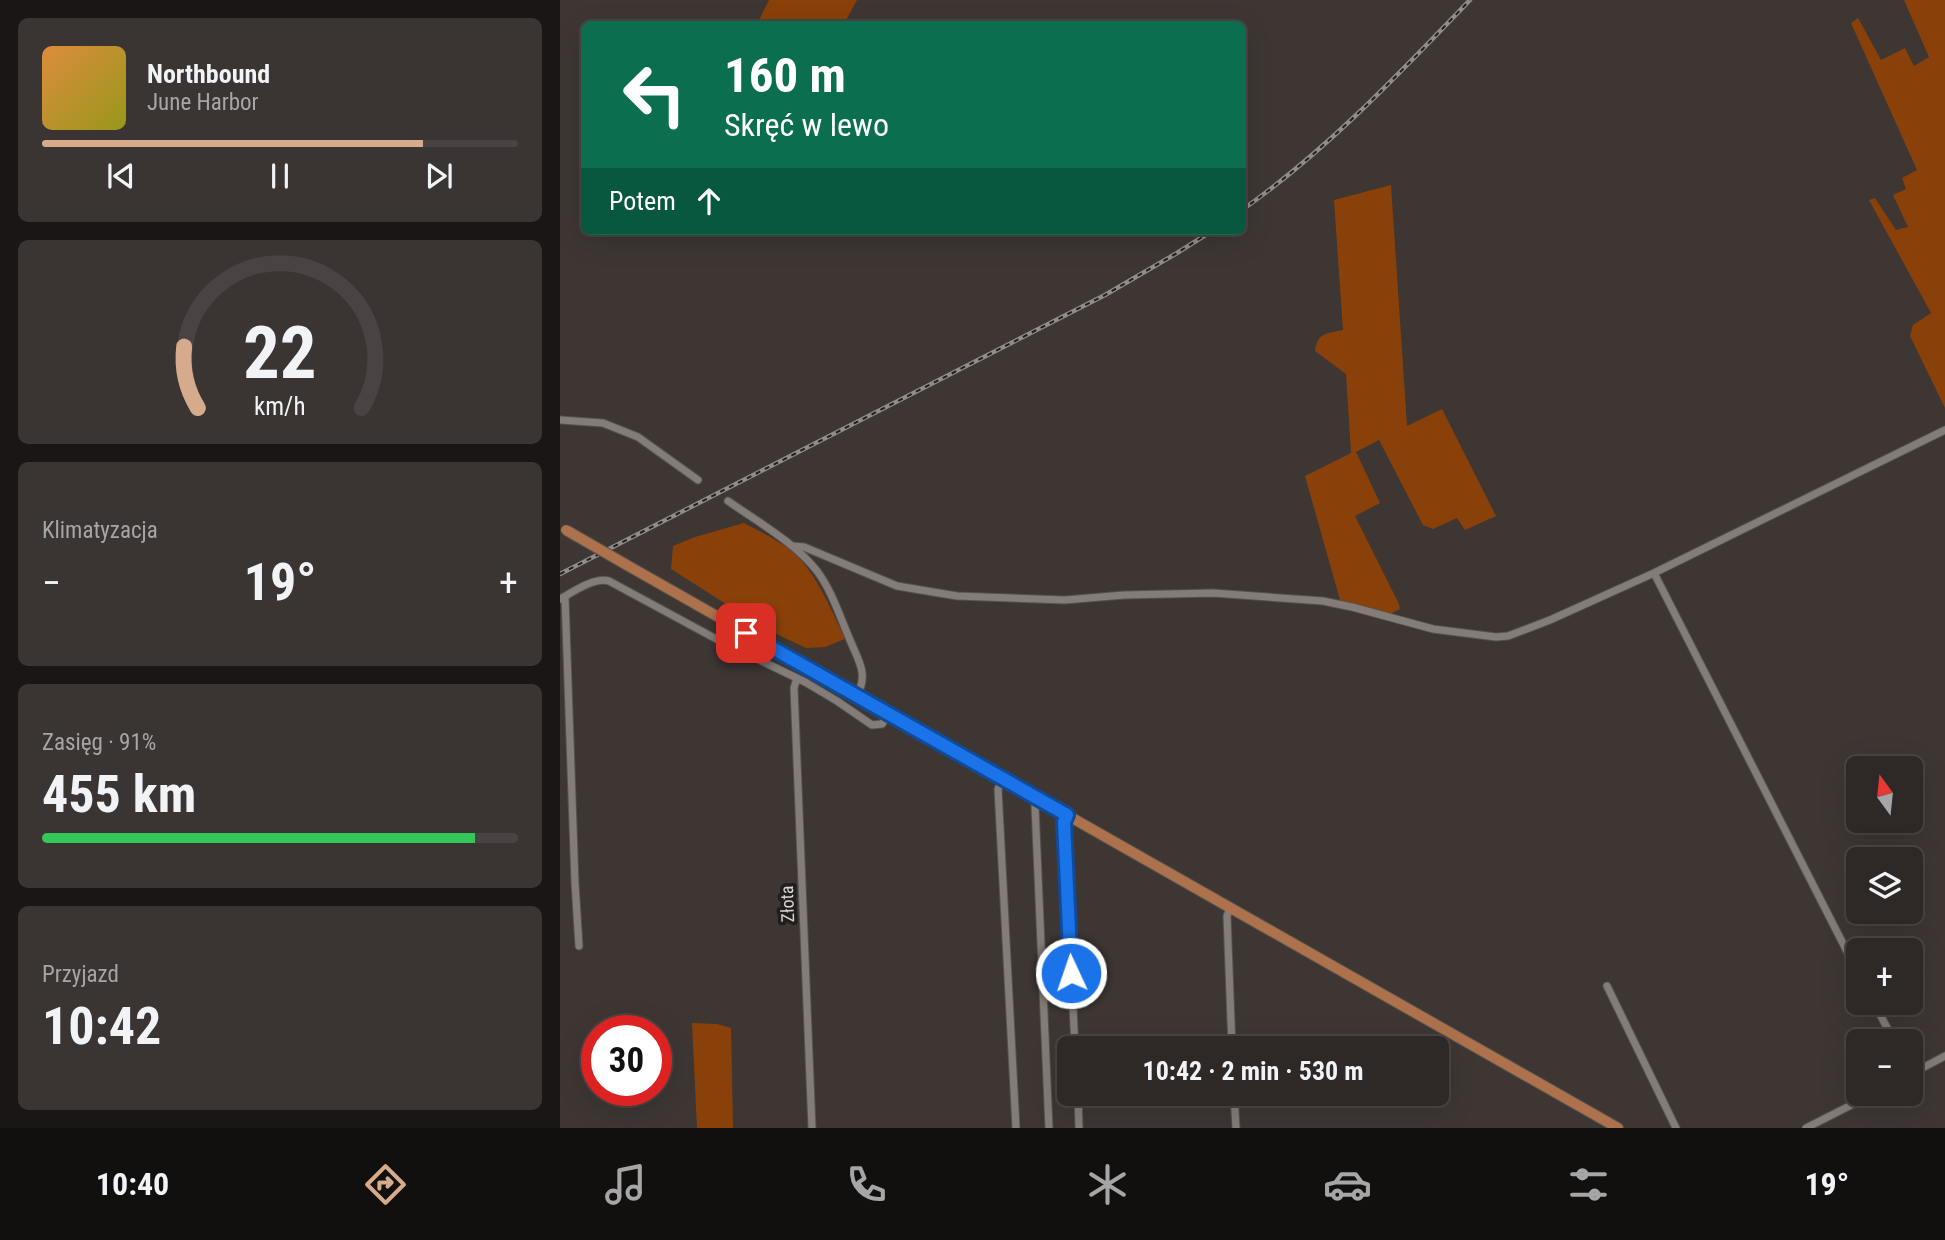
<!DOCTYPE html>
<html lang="pl">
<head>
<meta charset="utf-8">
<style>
  :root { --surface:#2e2826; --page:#3a3432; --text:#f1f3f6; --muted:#a7a6a7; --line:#494443; --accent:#d6ab8b }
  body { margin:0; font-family:"Roboto Condensed",sans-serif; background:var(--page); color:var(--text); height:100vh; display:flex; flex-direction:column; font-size:26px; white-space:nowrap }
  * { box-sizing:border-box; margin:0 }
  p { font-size:23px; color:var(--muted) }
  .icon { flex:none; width:38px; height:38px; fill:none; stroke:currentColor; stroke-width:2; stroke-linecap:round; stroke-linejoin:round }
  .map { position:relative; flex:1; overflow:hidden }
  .panel { display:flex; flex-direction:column; gap:18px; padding:18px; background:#191615; width:560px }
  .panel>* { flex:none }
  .hud { position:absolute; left:21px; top:21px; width:665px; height:214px; border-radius:10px; box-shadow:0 7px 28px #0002,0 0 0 2px var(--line); background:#0b6e4f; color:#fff; overflow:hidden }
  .needle { width:46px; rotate:345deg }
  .controls { position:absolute; left:1286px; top:756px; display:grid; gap:14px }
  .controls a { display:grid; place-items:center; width:77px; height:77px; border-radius:10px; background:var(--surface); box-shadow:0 7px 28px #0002,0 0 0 2px var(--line); font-size:35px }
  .speed { position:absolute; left:21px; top:1015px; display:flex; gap:14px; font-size:35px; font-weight:700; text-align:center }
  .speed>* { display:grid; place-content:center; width:91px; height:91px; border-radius:50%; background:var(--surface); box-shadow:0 7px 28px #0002,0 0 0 2px var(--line); line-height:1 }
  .speed .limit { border:10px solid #d22; background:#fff; color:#111 }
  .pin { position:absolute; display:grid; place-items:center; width:60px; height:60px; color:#fff; margin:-30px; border-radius:14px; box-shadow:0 4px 10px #0006 }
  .me { position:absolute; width:77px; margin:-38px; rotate:357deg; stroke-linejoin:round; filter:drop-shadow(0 0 5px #0008) }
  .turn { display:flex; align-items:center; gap:24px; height:147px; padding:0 28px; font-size:32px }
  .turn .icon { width:91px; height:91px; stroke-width:2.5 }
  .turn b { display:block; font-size:49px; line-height:60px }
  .then { display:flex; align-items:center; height:66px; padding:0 28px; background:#0003; gap:14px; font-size:26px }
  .big { font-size:52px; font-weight:700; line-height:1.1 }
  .panel .card { flex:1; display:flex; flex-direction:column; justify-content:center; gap:10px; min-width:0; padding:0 24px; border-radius:10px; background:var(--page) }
  .panel .dial { align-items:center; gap:0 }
  .dial svg { height:182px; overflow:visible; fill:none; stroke:var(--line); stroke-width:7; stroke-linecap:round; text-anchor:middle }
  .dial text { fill:var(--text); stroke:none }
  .song { display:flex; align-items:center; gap:21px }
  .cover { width:84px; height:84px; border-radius:10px; background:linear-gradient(135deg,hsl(30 70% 55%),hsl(60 70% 35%)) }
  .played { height:7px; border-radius:4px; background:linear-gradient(90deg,var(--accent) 80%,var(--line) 80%) }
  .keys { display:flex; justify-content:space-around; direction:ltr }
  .heat { display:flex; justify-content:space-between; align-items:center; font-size:38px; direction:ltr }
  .charge { height:10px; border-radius:5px; background:linear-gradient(90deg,#34c759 91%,var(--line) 0) }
  .trip { position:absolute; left:497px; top:1036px; width:392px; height:70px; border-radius:10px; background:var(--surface); box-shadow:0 7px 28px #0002,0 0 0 2px var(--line); font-weight:700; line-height:70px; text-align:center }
  .menu { display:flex; height:112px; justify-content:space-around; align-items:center; background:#12100f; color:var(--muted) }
  .menu .icon { width:49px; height:49px }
  .menu .current { color:var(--accent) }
  .menu b { font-size:32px; color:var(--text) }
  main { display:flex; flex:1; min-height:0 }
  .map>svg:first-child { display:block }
</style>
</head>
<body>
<main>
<section class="panel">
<div class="card">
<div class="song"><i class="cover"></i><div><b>Northbound</b><p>June Harbor</p></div></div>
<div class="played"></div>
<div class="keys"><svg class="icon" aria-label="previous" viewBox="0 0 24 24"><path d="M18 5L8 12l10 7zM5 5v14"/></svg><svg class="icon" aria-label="pause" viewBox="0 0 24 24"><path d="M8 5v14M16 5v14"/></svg><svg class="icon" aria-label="next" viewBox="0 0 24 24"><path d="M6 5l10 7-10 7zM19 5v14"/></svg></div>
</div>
<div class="card dial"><svg viewBox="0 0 100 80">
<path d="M14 69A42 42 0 1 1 86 69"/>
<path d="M14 69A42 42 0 0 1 8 42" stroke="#d6ab8b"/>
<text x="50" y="56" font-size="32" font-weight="700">22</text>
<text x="50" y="72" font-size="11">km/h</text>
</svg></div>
<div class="card"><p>Klimatyzacja</p>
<div class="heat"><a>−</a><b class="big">19°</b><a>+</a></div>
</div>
<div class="card"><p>Zasięg · 91%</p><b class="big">455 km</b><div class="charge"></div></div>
<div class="card"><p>Przyjazd</p><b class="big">10:42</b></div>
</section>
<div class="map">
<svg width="1385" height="1128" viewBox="0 0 1385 1128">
  <rect width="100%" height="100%" fill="#3d3633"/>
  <path fill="#8a4109" d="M209,0h88l-13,24h-87z
    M1344,0h41v408l-35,-72 3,-11 18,-12 -62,-113 6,-2 21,32 12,-3 -15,-32 13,-6 -4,-11 15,-8 -66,-147 7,-5 23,42 24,-12 9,18 15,-9z
    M831,185l16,241 35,-17 54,107 -31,14 -8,-12 -24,11 -10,-4 -44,-85 -23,12 24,51 -25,13 44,88 1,5 -12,6 -48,-15 -35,-124 46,-23 -5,-79 -31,-23c3,-19 11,-17 28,-21l-9,-130z
    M184,523c19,10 40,20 55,35 21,23 33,54 46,81l-20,8 -19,1 -44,-21 -91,-58 2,-23 22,-9z
    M132,1023l25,1 14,4 2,100h-36z"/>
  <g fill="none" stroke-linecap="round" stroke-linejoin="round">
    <g stroke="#57524e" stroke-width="9">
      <path id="street" d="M0,420l43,3 35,14 60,43
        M168,501c30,21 66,41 89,70 15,20 23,46 33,69 8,20 19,34 7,55
        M232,546l12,1 93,39 60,10 108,4 59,-5 89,-2 110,8 29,6 81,22 63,8 12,-1 42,-16 104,-47 291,-143
        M1094,573l204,400
        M5,597l10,286 4,63
        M0,599c13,-7 34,-22 49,-18l111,60 85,41 32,19 35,24 10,-1 7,-11
        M237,678l-3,10 18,440
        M443,779l-5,10 18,339
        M478,798l-3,8 14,322
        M507,815l-3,7 11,226
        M670,908l-3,8 5,132
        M1047,986l69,142
        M1314,1003l20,38
        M1351,1074l34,-18
        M518,1094l1,34
        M674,1094l2,34
        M1246,1128l67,-34"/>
    </g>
    <g stroke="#57524e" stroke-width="12">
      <path id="primary" d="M65,564l993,564"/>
    </g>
    <use href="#street" stroke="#837c78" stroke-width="7"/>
    <use href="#primary" stroke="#ad724c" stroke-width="10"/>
    <g stroke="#918c8a" stroke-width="4.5">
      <path id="rail" d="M682,210c85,-60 156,-135 228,-210
        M0,574l545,-279 72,-42 35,-22"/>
    </g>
    <use href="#rail" stroke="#211e1d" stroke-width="2" stroke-dasharray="5" stroke-linecap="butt"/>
    <g stroke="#57524e" stroke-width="12" stroke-linecap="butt">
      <path id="primary-bridge" d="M6,530l59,34"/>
    </g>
    <use href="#primary-bridge" stroke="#ad724c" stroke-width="10"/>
  </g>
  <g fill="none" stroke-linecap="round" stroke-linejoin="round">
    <g stroke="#114b97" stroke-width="18">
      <path id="route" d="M186,633l321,182 -3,7 7,151"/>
    </g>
    <use href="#route" stroke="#1a73e8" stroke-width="12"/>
  </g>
  <g text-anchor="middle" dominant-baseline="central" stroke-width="7" stroke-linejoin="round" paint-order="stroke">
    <g font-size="18" fill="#dbd7d5" stroke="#211e1d">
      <text transform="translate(227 904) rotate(-92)">Złota</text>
    </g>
  </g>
</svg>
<div class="controls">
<a><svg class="needle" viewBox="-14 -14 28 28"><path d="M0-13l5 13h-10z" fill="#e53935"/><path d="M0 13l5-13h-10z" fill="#a7a6a7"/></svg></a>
<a><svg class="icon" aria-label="layers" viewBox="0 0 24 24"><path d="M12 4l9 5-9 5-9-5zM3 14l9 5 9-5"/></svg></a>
<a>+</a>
<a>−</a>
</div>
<div class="speed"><div class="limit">30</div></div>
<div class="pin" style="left:186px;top:633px;background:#d93025"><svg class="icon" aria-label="arrive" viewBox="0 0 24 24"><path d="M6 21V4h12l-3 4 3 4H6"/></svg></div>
<svg class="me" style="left:511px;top:973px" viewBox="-20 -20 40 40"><circle r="17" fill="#1a73e8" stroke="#fff" stroke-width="3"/><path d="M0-11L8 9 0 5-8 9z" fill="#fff"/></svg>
<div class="trip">10:42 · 2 min · 530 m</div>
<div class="hud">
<div class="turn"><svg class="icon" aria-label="left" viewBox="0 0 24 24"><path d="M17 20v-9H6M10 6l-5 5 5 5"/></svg><div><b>160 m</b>Skręć w lewo</div></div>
<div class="then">Potem<svg class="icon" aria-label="ahead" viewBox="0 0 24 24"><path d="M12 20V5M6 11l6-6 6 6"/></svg></div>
</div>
</div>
</main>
<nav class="menu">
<b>10:40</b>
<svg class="icon current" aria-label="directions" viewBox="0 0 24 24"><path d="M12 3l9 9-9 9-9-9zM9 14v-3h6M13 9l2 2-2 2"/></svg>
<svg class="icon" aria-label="music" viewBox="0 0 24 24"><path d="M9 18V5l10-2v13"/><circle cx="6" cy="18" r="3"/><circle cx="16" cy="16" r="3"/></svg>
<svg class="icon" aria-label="phone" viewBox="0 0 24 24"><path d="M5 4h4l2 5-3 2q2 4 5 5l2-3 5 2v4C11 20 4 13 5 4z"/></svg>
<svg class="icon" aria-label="climate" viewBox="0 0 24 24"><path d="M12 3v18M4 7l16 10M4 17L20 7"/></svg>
<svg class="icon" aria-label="car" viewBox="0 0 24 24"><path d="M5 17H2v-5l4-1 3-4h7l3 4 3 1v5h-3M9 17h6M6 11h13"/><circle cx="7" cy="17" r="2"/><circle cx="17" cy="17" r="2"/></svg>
<svg class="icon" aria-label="filters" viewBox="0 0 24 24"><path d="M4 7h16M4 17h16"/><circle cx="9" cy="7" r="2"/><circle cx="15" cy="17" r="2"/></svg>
<b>19°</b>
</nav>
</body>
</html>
